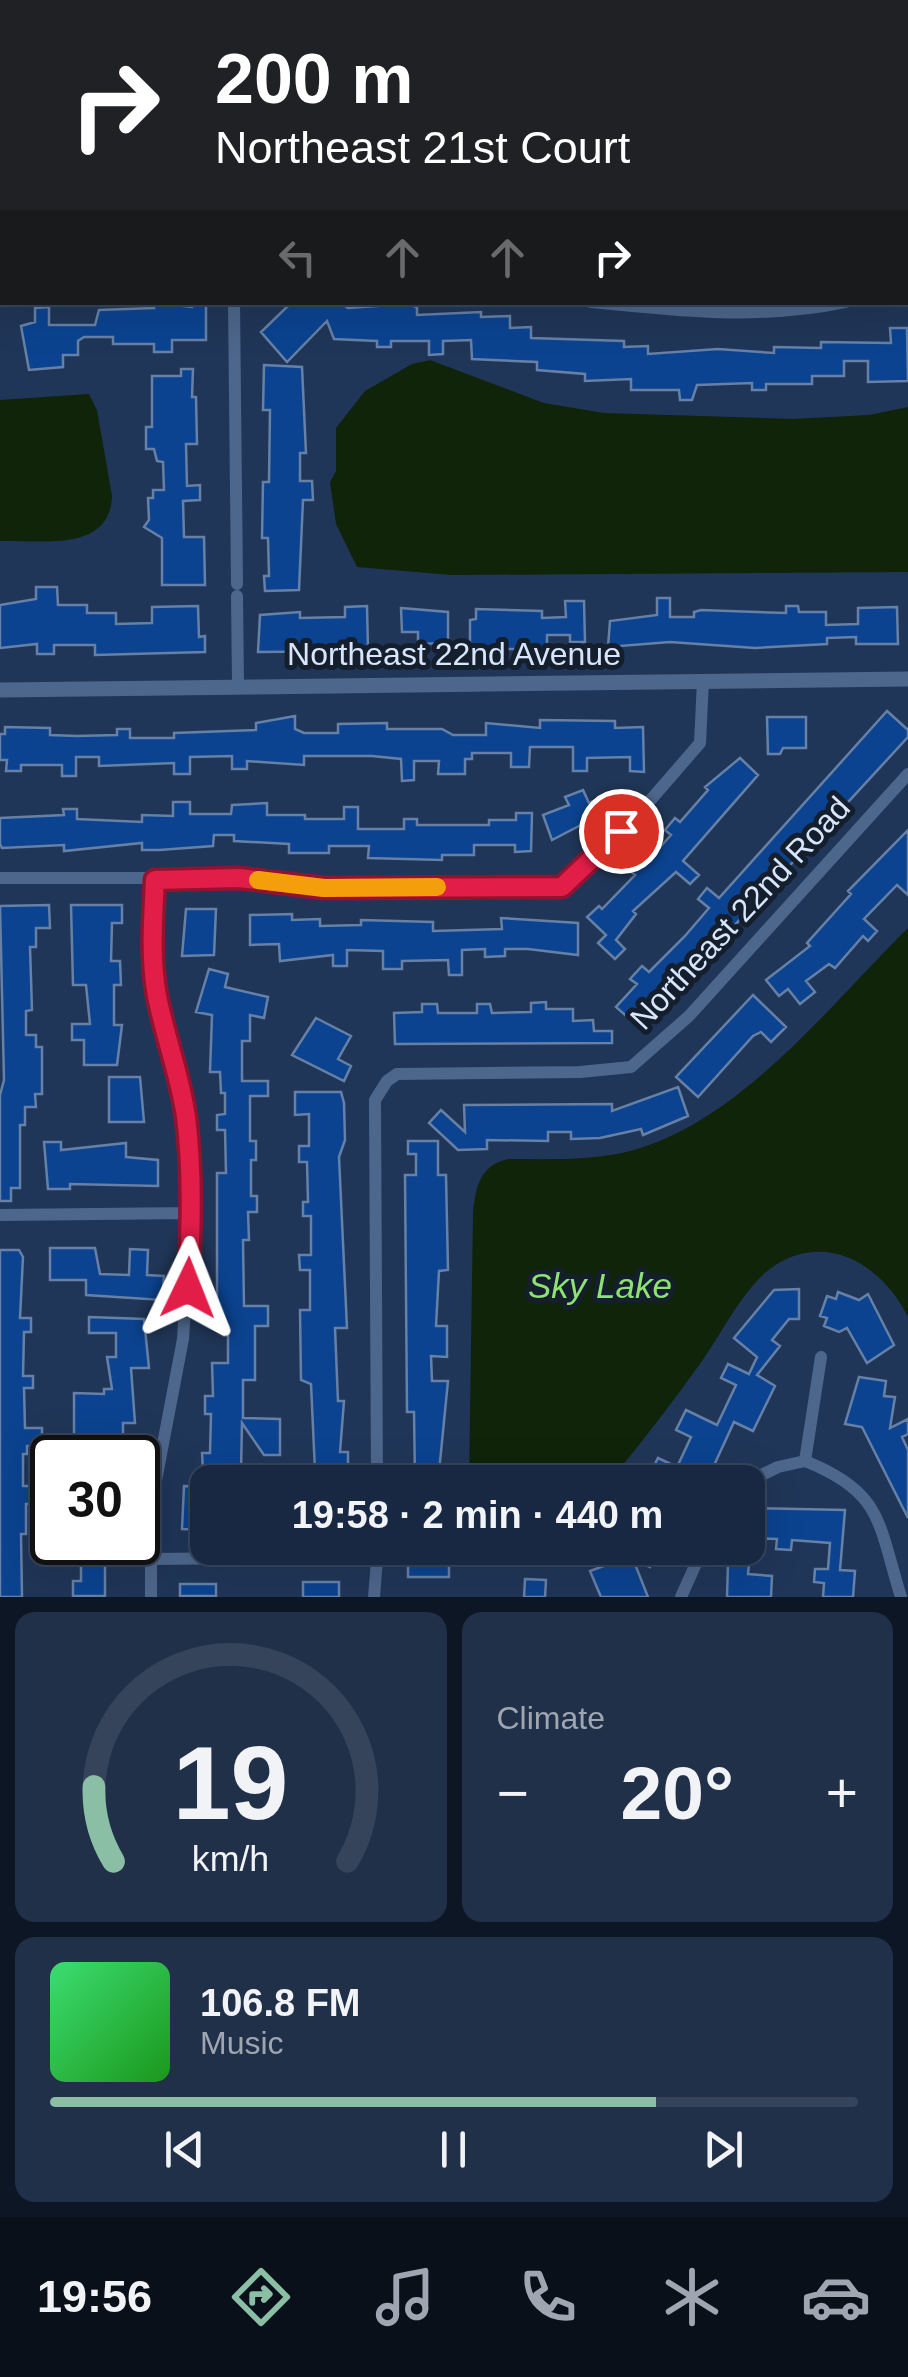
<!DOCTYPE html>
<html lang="en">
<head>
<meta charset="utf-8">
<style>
  :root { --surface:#182842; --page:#213049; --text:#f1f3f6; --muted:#9fa6b2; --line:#36445b; --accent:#8abfa5 }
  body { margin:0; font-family:Arial,sans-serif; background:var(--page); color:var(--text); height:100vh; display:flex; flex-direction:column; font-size:38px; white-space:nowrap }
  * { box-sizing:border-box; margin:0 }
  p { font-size:32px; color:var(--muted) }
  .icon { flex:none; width:55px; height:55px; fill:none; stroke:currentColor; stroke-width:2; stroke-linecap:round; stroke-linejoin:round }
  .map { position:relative; height:1597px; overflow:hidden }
  .panel { display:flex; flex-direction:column; gap:15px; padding:15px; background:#0d1624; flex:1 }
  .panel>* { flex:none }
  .hud { position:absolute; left:0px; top:0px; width:910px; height:305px; box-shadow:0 10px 40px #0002,0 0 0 2px var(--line); background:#202124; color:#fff; overflow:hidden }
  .speed { position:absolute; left:30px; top:1435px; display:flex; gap:20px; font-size:50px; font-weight:700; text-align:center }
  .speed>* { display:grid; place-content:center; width:130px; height:130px; border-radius:50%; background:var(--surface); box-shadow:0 10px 40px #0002,0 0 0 2px var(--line); line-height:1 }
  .speed .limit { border:5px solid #111; border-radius:15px; background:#fff; color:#111 }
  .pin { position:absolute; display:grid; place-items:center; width:85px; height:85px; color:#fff; margin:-42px; border:5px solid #fff; border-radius:50%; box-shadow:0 2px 10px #0007 }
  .me { position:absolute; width:110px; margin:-55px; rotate:2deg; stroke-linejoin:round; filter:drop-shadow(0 0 8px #0008) }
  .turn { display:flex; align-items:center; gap:35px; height:210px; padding:0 50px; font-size:45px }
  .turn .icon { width:130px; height:130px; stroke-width:2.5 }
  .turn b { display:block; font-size:70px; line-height:85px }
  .lanes { display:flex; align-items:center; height:95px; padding:0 50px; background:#0003; justify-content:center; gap:50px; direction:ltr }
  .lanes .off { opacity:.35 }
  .big { font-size:75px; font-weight:700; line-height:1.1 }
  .panel .tile { flex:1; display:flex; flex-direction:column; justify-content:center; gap:15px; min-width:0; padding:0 35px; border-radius:20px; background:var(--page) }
  .panel .dial { align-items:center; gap:0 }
  .dial svg { height:260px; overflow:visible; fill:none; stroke:var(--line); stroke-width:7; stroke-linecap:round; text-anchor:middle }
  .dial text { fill:var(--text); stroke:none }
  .song { display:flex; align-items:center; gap:30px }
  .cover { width:120px; height:120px; border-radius:15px; background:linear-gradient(135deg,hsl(140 70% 55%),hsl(120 70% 35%)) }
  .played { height:10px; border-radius:5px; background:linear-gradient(90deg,var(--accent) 75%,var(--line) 75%) }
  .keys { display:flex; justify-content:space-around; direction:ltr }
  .heat { display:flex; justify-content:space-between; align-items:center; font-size:55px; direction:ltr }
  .panel .tiles { flex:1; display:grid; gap:15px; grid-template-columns:1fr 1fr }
  .tile:last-child { grid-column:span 2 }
  .trip { position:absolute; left:190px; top:1465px; width:575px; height:100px; border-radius:20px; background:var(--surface); box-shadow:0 10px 40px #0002,0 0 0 2px var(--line); font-weight:700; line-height:100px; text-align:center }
  .tab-bar { display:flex; height:160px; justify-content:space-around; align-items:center; background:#0a101a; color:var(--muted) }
  .tab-bar .icon { width:70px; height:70px }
  .tab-bar .on { color:var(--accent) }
  .tab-bar b { font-size:45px; color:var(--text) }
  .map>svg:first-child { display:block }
</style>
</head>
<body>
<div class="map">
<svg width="908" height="1597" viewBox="0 0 908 1597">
  <rect width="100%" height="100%" fill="#203658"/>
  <path fill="#0f2408" d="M0,0l130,2h-128v187z
    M430,360l114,43 60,10 189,6 76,-4 39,-8v165l-457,3 -94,-8 -21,-43 -6,-42 6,-11v-43l29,-37 47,-27z
    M89,394l8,16 15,86c-2,57 -71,44 -112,45v-141z
    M908,928v389c-24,-49 -77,-85 -131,-53 -32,20 -53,66 -75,97 -29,41 -61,82 -93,121h-140l4,-269c3,-26 6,-47 35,-54 40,0 83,2 122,-8 109,-28 200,-146 278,-223z"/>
  <path fill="#0b4390" stroke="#6680a6" stroke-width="2.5" d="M193,302h13v38h-34v12h-18v-8h-41v-7h-29l-6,4v14h-15v12l-34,3 -8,-44 14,-4v-14l14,-1v18h46l4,-15 55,-2v-5l38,4z
    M292,302h47l9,6 58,-4 11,3v8l64,-3v5l29,-1v12l21,-1v11l93,3v6l24,-1v8l70,-5 56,4v-6l47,1v-6l70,1 -1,-15h17l1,53 -40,1v-21h-24v15h-32v8h-46v6h-14v-7l-55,2 -5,15h-12l-1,-10h-48v-11l-46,2v-7l-48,-4v-8l-65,-3 -1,-19 -28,1v13l-14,1v-14h-38v6h-14v-6l-43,-2 -7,-18 -40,41 -26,-30z
    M264,365l38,2 4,86h-6v28h12l1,19h-10l-4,90 -34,1 -1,-15h5l-1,-38h-6l1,-56h6l1,-72h-7z
    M181,369h12l-1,28h4l1,47h-11l1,42 13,-1v15l-17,1 1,36h20l1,48h-43v-47l-18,-11 5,-7 -1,-22h5v-8h11l-1,-28 -6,-1 -3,-12h-8v-22h6v-51h29z
    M36,587h21l1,18h29v8h29v11l36,-1v-16l46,-1 1,31 6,-1v16l-110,3v-10h-41v9h-17v-10l-37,4v-43l36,-6z
    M657,598h13v19h24v-5l7,-2 85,3v-7h12l1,6h27v13l32,-1v-16l39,-1 1,37h-42v-7l-29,1v6l-72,4 -85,-6 -62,5 2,-26 47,-6z
    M565,601h19l1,41h-15v-7h-23v14h-77v-29l6,-1v-10l66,2v7l24,-1z
    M367,606l1,45 -110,1 2,-37 40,-3v6l45,-1v-10z
    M401,608l47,4v31l-30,1v-12h-16z
    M887,711l21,19v7l-268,291 -24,-21 21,-23 -7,-5 12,-13 7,6 36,-36 24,-28 -11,-9 9,-11 12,10z
    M295,716v13l9,4h34v-9l49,-1v6h55l11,6h33v-12l54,5v-8l75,1v7l28,-1 1,45 -14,-1v-14l-43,1v13h-14v-24h-43l-1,20h-18v-14h-39v6h-7v15h-27l1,-13h-25v19l-12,1 -1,-22 -29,-3h-68v9l-57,-4v8h-15v-13l-42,1v17h-16v-11l-75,3v-9h-23v19h-14v-11h-41v6h-15l1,-11h-7v-26h5v-7l45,1v7l27,1 40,-1v-6h13v9h44v-5l82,-3v-7z
    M767,717h39v31h-23l-3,6h-12z
    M740,758l18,17 -75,86 16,14 -9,9 -14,-12 -43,39 3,3 -20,26 9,9 -10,10 -17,-16 8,-8 -19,-18 12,-11 3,3 33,-34 -6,-5 12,-12 5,5 25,-28 -6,-5 10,-12 5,4 28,-32 -3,-3z
    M583,790l6,13 7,-3 6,14 -50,26 -9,-25 26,-10 -4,-8z
    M173,802h17v12h41l1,-9 35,-2v12h38v4h39v-12h14v22h46v-10h13v6h72v-5h27v-7h16l-1,38 -16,1v-7h-41v10h-32v5l-74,-2 1,-12h-40v7h-40v-9l-55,-3v-6h-20l-1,11 -54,4h-17v-7l-78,8v-6l-62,3 -2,-4v-26l64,-3 -1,-6h14v10l65,3v-7l31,1z
    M908,830v65l-11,-10 -33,34 13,12 -9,10 -5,-5 -28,32 -6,-4 -23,17 9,11 -15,12 -12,-15 -9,7 -13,-16 44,-34 -3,-3 44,-49 -3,-3z
    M49,905l1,23h-14v19h-6l2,63 -6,1v24h10v12h6v47h-7l1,13h-11v18h-5v63h-9v13h-11v-106l4,-15 -4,-174z
    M71,905h51v18h-10l-1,38h9l1,24h-7v40h8l-5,40h-33v-25h-12v-16h18l-4,-39h-13z
    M186,909h30l-2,46 -32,1z
    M292,914v6l28,-1v7l41,-1v-5l72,2v9l69,-2 -1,-11 77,5v32l-50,-6h-23v7l-20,1v-8l-23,1v25h-13l-1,-15 -46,1v8h-19v-18l-36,-1v16h-14v-11l-53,6 -1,-17 -29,1v-30z
    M209,969l19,5 -3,13 43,10 -4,21 -14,-3v26h-8v40h26v15h-18v45h6v19h-5v36h6v16h-9l1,28h-6l1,66h24v20h-13v54h-12v38l37,1v36h-16l-22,-32 -1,48h-38l-1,-18h8l1,-39h-6v-18h8l-1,-33h16v-37h-11v-153h9l-1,-43h-8v-15l8,-1v-21h-4l-1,-21h-10l2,-57 -16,-3z
    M753,995l33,32 -15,15 -10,-10 -8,4 -55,61 -22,-20z
    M546,1002v7h27v12l20,-1 1,11h18v12l-217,1 -1,-31 28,-1v-8h15l1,9h39v-9h13l2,9 39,-1v-9z
    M316,1018l35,18 -13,23 13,7 -7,15 -52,-26z
    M109,1077h31l4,45h-35z
    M678,1087l10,29 -45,19 -2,-6 -41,9 -29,1v-7h-23v9l-61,-1v9l-29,1 -29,-27 12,-13 24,22 -1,-27 148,-1v7z
    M295,1092h46l3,11 1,37 -6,17 8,171h-12l3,73h6l-4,51h8v19h-33l-4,-87 -10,-4 -1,-70h10v-40h-10l-1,-15h12v-39h-8v-14h5l-1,-40h-8v-16h10v-32l-14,1z
    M408,1141h30v34h8l2,95 -9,1 -3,55h11v31l-16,-1 1,25h16l-10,101h-23l-1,-70h-7l-2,-237h11v-21h-8z
    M44,1142h17v8l65,-7v14l32,3v26l-88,-2v5h-22z
    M50,1248h45l5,26 29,1 1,-26 18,1 -1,25 17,1 -2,24 -76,-5v-15h-36z
    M0,1250h19l4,7 -3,61h11v14h-7l-1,44h10v12h-9l1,40h17v18h-15v8h-4v32h20v18h-17v30h-5l1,63h-22z
    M799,1289v30h-10l-17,21 8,6 -23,29 18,11 -22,45 -19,-9 -24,52 -13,-6 -7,14h-27l2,-3 -14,-7 7,-14 19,9 14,-30 -15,-7 10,-20 31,15 19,-40 -15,-7 7,-14 21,10 8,-17 -23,-19 40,-48z
    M838,1292l21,8 9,-6 26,51 -27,18 -20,-35 -8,4 -15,-6 3,-8 -7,-2 7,-20 9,3z
    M89,1317l55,2 5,49h-18l4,55h-12v28h-11v7h-24v-7h-14v-58l30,1v-5h8l-5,-32h9v-24h-27z
    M859,1377l27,4 -2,15 11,1 -5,31 18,-9v15l-6,3 6,13v68l-46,-91 -17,-3z
    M184,1486l22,1 2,43 -26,-1z
    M751,1508l94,2 -5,60 15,1 -2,26h-30l1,-14 -10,-1 1,-13h13l2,-26 -38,-3 -1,10 -15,-1 1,-10 -28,-1z
    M73,1546h47v16h-15v34h-32v-15h8v-22h-8z
    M408,1548h32l1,13h8v16h-41z
    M608,1548h44l-3,5 6,3 -5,11 -17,-8 15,38h-47l-11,-26 22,-8 5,-11z
    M728,1563l21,1 -1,10 24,2 -1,21h-44z
    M525,1579l21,1 -1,17h-21z
    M303,1582h36v15h-36z
    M180,1584h36v12h-36z"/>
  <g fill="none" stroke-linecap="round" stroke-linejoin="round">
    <path stroke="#4d668b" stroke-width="12" d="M230,0v2
      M478,0v2
      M691,0v2
      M0,275h2
      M234,302l3,282
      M591,302c86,9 171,18 255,0
      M237,596l1,88
      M0,878h239l85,10 238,-1 86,-84 52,-60 3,-63
      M0,1215l191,-2
      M805,1461c78,31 73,62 96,136
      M805,1461l16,-104
      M377,1482l-2,-382 12,-19 10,-7 183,-2 51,-5 58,-51 219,-242
      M747,1482l31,-15 27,-6
      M150,1559l228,-2
      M151,1597v-90l32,-168 8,-126 -5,-95 -13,-71 -16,-48 -5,-49 3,-70
      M374,1597l4,-49
      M681,1597l22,-49"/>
    <path stroke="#4d668b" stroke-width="15" d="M0,690l908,-11"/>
  </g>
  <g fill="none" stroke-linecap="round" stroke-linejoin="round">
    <g stroke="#92132f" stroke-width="25">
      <path id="route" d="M188,1288c3,-57 5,-115 -2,-171 -6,-42 -21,-80 -29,-121 -7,-38 -4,-76 -2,-116l84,-2 85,10 238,-1 59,-56"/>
    </g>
    <use href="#route" stroke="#e11d48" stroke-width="18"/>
    <path stroke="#f59e0b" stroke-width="18" d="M258,880l66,8 113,-1"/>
  </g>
  <g text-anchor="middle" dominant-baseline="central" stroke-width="10" stroke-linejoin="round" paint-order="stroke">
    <g font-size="32" fill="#d8e6fc" stroke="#141e2d">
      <text x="454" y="654">Northeast 22nd Avenue</text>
      <text transform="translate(740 913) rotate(-47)">Northeast 22nd Road</text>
    </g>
    <g font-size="35" font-style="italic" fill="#8ee272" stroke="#141e2d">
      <text x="600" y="1285">Sky Lake</text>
    </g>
  </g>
</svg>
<div class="speed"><div class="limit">30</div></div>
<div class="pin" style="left:621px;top:831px;background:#d93025"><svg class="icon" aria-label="arrive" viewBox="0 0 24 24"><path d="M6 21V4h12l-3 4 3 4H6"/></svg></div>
<svg class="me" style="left:188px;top:1288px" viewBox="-20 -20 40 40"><path d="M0-17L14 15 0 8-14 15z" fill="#e11d48" stroke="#fff" stroke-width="4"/></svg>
<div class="trip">19:58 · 2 min · 440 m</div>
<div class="hud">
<div class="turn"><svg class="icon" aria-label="right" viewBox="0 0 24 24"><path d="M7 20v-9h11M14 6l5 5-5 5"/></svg><div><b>200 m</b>Northeast 21st Court</div></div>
<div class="lanes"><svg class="icon off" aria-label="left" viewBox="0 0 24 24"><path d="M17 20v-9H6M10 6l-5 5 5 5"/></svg><svg class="icon off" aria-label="ahead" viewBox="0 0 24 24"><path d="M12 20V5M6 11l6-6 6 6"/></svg><svg class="icon off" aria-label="ahead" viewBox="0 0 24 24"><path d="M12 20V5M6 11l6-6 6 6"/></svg><svg class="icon" aria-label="right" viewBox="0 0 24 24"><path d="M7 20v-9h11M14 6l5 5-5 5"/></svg></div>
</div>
</div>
<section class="panel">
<div class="tiles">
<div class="tile dial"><svg viewBox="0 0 100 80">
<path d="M14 69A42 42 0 1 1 86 69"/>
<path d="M14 69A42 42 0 0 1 8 46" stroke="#8abfa5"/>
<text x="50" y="56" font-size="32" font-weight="700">19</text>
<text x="50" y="72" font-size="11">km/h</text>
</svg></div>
<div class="tile"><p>Climate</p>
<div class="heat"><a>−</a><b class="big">20°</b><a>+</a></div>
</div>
<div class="tile">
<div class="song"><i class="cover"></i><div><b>106.8 FM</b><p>Music</p></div></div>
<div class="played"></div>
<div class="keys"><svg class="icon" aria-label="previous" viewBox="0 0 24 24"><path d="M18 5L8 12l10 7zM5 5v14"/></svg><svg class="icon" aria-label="pause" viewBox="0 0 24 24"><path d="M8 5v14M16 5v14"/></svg><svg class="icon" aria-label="next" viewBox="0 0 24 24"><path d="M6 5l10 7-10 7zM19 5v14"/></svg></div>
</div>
</div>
</section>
<nav class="tab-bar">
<b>19:56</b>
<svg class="icon on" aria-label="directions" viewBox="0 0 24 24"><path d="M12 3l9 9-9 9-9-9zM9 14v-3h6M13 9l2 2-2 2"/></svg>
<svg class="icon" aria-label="music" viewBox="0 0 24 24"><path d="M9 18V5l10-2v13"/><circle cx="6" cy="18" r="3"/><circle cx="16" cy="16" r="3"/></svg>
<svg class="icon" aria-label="phone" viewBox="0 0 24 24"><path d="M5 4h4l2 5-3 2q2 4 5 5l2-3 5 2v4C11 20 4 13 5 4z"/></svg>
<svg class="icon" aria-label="climate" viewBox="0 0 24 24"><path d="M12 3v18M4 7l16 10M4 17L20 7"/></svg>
<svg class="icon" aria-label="car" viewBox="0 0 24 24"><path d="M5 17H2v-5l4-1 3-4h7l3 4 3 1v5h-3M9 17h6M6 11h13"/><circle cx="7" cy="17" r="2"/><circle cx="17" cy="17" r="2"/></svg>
</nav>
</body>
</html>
